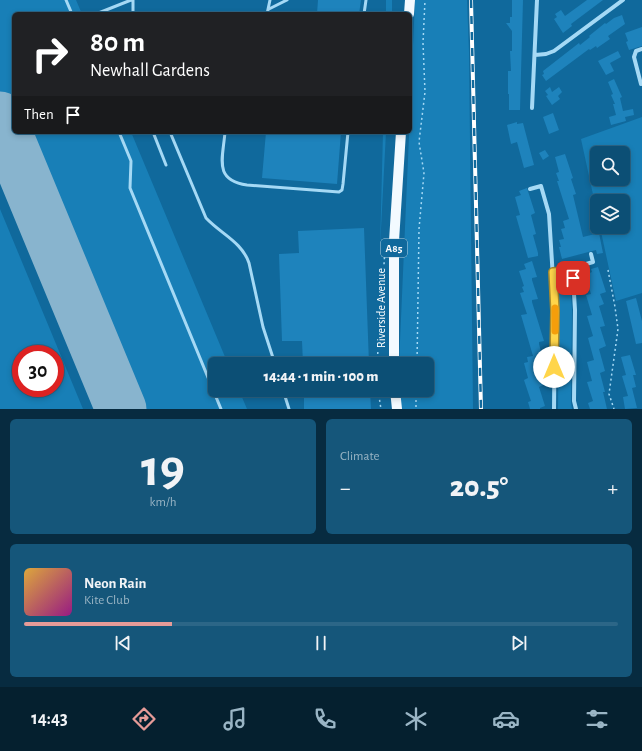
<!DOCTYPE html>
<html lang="en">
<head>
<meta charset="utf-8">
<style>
  :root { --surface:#0c4f75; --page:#15567a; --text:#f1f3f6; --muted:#9ab5c5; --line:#2c6687; --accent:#e69b98 }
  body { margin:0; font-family:"Alegreya Sans",sans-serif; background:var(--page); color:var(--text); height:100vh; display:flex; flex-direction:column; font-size:15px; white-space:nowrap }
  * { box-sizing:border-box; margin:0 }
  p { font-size:13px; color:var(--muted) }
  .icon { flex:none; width:22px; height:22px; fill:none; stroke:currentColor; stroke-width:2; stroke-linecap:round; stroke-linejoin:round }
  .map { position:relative; height:409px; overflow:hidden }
  .panel { display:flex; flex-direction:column; gap:10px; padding:10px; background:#072b40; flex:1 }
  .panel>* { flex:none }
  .top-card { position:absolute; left:12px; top:12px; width:400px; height:122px; border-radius:6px; box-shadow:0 2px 6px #0003,0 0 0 1px var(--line); background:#202124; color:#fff; overflow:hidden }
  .tools { position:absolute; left:590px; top:146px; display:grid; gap:8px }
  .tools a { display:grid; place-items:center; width:40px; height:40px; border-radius:6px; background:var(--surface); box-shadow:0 2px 6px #0003,0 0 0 1px var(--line); font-size:20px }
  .speed { position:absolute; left:12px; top:345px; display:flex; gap:8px; font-size:20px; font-weight:700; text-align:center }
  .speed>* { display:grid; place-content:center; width:52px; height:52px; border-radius:50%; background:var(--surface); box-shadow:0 2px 6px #0003,0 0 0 1px var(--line); line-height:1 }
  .speed .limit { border:6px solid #d22; background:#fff; color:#111 }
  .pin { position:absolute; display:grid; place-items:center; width:34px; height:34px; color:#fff; margin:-17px; border-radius:8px; box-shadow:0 2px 6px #0006 }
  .me { position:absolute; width:44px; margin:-22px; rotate:0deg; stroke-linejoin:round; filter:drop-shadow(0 0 3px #0008) }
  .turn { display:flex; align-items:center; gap:14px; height:84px; padding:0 12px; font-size:18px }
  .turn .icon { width:52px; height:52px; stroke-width:2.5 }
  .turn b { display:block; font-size:28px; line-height:34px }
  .then { display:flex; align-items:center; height:38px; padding:0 12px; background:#0003; gap:8px; font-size:15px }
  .big { font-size:30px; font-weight:800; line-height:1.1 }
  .panel .widget { flex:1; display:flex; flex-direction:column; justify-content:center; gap:6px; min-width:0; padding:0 14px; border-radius:6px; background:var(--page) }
  .panel .dial { align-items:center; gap:0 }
  .dial b { font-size:52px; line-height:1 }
  .song { display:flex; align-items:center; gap:12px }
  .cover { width:48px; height:48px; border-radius:6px; background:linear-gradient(135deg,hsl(40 70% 55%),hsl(310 70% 35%)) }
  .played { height:4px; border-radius:2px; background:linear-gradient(90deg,var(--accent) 25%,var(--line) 25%) }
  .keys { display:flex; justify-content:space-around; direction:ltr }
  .heat { display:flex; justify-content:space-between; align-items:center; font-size:22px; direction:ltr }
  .panel .tiles { flex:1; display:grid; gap:10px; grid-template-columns:1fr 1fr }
  .widget:last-child { grid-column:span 2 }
  .trip { position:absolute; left:208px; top:357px; width:226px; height:40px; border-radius:6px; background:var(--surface); box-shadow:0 2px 6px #0003,0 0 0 1px var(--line); font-weight:800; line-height:40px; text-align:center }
  .dock { display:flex; height:64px; justify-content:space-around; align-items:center; background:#05202f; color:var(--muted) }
  .dock .icon { width:28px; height:28px }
  .dock .selected { color:var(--accent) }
  .dock b { font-size:18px; color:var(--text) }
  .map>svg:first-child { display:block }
</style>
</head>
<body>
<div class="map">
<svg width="642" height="409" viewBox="0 0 642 409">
  <rect width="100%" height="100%" fill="#10699c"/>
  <path fill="#187fb7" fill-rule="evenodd" d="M0,0h76l6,14h-68v118h117l97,232h-13v26h24l8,19h-125l-51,-121 6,-15 -13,-30 -8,3 -4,-4 -52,-124z
    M386,0h6v14h-6z
    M415,0h52l2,52 4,357h-72l-1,-19h27v-26h-28z
    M642,117v176l-26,8 -16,-74h23v-26h-26v12l-16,-74zM597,153h26v26h-26z
    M383,132h3l-6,116z
    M0,209l83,200h-83zM21,354h34v34h-34z
    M560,275h6l4,4 2,31 -1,92 1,7h-14l1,-98 -2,-32z"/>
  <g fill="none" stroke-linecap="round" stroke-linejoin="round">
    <path stroke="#88b4ce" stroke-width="51" d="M0,117l121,292"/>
  </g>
  <path fill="#1e83bc" d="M318,0h43l-2,14h-42z
    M512,0h11l-3,110h-11v-16h-1v-23h3l-1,-20h2v-20l-6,-8h4v-6h2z
    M587,0h16l-32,24 1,2 -9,7 -9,-14 3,-2 -2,-3 6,-4 4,6z
    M622,15l3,9 -17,12 2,3 -13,9 -1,-2 -6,4 -1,-1 -43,32 -4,-6 2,-1 -1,-3 36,-28 1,2 10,-8 -1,-1 16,-13 1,1 8,-6z
    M642,27v19l-13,4 -3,-8 2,-1 -3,-8z
    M618,51l3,6 -11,6 4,8 -8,4 -8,-14z
    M614,79l8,18 -2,1 3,13 10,-2 1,6 -9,2 1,4 -15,4 -2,-8 7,-2 -3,-11h2l-4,-9 2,-1 -5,-12z
    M550,87l2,5 7,-5 3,5 -4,4 2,3 -8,6 -6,-9 2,-1 -3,-4z
    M553,113l6,17 -10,4 -6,-17z
    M517,122v2l6,-1 11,42 -10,3 -7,-26 -6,2 -4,-19z
    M266,132h75l-4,52 -75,-6z
    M545,150l4,6 -6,4 -4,-7z
    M565,154l8,24 -2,1 5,15 -3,1 10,42 16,-4 4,20 -6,1 -1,-4 -34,9 -3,-12h2l-2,-7 5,-1 -3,-10 4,-1 -2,-7 6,-2 -12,-38h2l-3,-8 3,-1 -4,-15z
    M527,188l8,25 -4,2 5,19 -3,1 5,18v3l-10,2 -12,-42 4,-1 -5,-18 6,-2 -2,-4z
    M364,228l5,136h-66l-1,-23h-20l-3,-87 20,-1 -1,-22z
    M532,261l5,16 -5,1v2l6,19 -6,1v2l12,39 -5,1v2l5,19 -5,2 6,19 -6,3 6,19 -5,2v1h-10l-2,-7 3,-1 -7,-21 4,-2 -4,-15 4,-1 -1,-5 6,-1 -12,-41 6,-1 -7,-21 4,-1 -2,-5 2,-1 -5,-15 7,-2 -2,-5z
    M598,267l8,25 -6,2 4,10 -5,2 6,20 -5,1 6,19 -7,3 6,22 -5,2 5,19h-2l4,17h-17l-2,-6 5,-2 -6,-19 5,-1 -5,-19 7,-2 -6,-22 5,-2 -6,-20 5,-1 -6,-20 5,-1 -6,-19 7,-3 -1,-3z
    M636,298l6,23v22l-6,1 -10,-43z
    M630,355l6,20h-3l3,12 -4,1 5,20 -12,1 -2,-12 5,-1 -6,-20 4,-1 -5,-18z
    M304,390h66l1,19h-67z"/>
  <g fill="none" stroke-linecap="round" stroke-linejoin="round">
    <path stroke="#a5d9f5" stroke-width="1.5" stroke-dasharray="2 3" stroke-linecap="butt" d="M608,270l7,37 3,22 -9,65 5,15
      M377,364l8,-114
      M417,364l2,-135 5,-56 -5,-31 6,-50 -2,-49 2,-43
      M378,390l3,19
      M416,390v19"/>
    <path stroke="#a5d9f5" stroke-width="3" d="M66,0l6,14
      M269,9l18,-9
      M96,14l35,-14
      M133,14v-14
      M267,14l3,-14
      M364,14l2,-14
      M119,132l12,29 -1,27 91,221
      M153,132l13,33
      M170,132l36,86c15,16 36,24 43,45l14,64 12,37
      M225,132c-2,26 -12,48 22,53l92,7 3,-2 1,-6 5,-52
      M283,390l6,19"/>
    <path stroke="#a5d9f5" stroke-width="4" d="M535,55l11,-1 8,-3 69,-51
      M641,84l-7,-27 2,-6 6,-2
      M532,108l5,-108
      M530,189l11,-3 8,28 6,97 -1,98
      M553,272l10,-1 6,2 4,5 2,32 -1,91 2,8
      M569,273l7,-6 17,-5 -2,-8"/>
    <path stroke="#f3faff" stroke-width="10" d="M409,14l1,-14
      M394,364v-123l7,-109
      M395,390l2,19"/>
    <g stroke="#fff" stroke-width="4">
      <path id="rail" d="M471,0l10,409"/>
    </g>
    <use href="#rail" stroke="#10699c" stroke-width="2.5" stroke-dasharray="8" stroke-linecap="butt"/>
  </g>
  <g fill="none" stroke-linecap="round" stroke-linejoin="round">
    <g stroke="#a68a30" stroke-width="10">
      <path id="route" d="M554,367l1,-56 -2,-39c9,-1 14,-1 20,6"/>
    </g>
    <use href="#route" stroke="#ffd54a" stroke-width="7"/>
    <path stroke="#f59e0b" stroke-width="7" d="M555,308v23"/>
  </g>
  <g text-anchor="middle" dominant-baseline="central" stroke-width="4" stroke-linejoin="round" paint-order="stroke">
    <rect fill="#10699c" stroke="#b7d2e1" stroke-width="1" x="381" y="239" width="26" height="18" rx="3"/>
    <g font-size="11" font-weight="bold" fill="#fff">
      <text x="394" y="248">A85</text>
    </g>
    <g font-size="12" fill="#fff" stroke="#10699c">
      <text transform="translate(381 308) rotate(-90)">Riverside Avenue</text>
    </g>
  </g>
</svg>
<div class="tools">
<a><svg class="icon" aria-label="search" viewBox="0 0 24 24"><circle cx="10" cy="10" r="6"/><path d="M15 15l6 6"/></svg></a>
<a><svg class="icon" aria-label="layers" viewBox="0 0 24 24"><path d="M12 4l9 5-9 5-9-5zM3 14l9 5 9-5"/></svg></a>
</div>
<div class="speed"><div class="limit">30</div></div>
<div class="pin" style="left:573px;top:278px;background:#d93025"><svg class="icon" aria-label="arrive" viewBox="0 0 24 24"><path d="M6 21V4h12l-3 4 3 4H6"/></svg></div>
<svg class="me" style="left:554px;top:367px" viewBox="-20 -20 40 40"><circle r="19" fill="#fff"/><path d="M0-13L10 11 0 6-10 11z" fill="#ffd54a"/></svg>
<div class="trip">14:44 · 1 min · 100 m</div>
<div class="top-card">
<div class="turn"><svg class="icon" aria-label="right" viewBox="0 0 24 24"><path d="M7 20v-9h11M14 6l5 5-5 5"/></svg><div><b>80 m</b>Newhall Gardens</div></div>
<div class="then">Then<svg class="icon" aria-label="arrive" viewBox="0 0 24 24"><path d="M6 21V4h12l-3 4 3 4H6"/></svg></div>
</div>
</div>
<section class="panel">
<div class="tiles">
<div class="widget dial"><b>19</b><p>km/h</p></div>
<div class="widget"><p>Climate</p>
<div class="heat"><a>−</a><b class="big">20.5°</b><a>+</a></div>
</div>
<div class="widget">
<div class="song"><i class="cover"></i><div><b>Neon Rain</b><p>Kite Club</p></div></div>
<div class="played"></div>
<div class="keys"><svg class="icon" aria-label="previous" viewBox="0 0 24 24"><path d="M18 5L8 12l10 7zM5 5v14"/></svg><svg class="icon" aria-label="pause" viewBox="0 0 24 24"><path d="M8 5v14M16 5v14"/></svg><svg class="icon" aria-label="next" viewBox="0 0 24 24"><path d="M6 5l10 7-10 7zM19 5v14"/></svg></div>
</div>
</div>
</section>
<nav class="dock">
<b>14:43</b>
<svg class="icon selected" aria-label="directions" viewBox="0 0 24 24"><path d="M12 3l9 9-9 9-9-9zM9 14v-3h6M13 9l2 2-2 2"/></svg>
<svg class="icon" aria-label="music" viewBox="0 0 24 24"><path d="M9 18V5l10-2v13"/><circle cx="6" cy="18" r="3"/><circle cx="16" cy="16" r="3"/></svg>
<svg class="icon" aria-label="phone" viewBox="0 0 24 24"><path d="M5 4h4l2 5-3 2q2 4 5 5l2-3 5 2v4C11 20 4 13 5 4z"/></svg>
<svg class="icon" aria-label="climate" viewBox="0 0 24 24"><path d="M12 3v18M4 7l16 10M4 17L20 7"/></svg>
<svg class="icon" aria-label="car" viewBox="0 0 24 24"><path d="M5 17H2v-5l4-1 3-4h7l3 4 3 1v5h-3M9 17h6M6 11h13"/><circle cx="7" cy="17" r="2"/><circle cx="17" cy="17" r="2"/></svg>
<svg class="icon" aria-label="filters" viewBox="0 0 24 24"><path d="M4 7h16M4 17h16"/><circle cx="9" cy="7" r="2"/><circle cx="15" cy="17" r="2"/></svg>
</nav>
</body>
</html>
